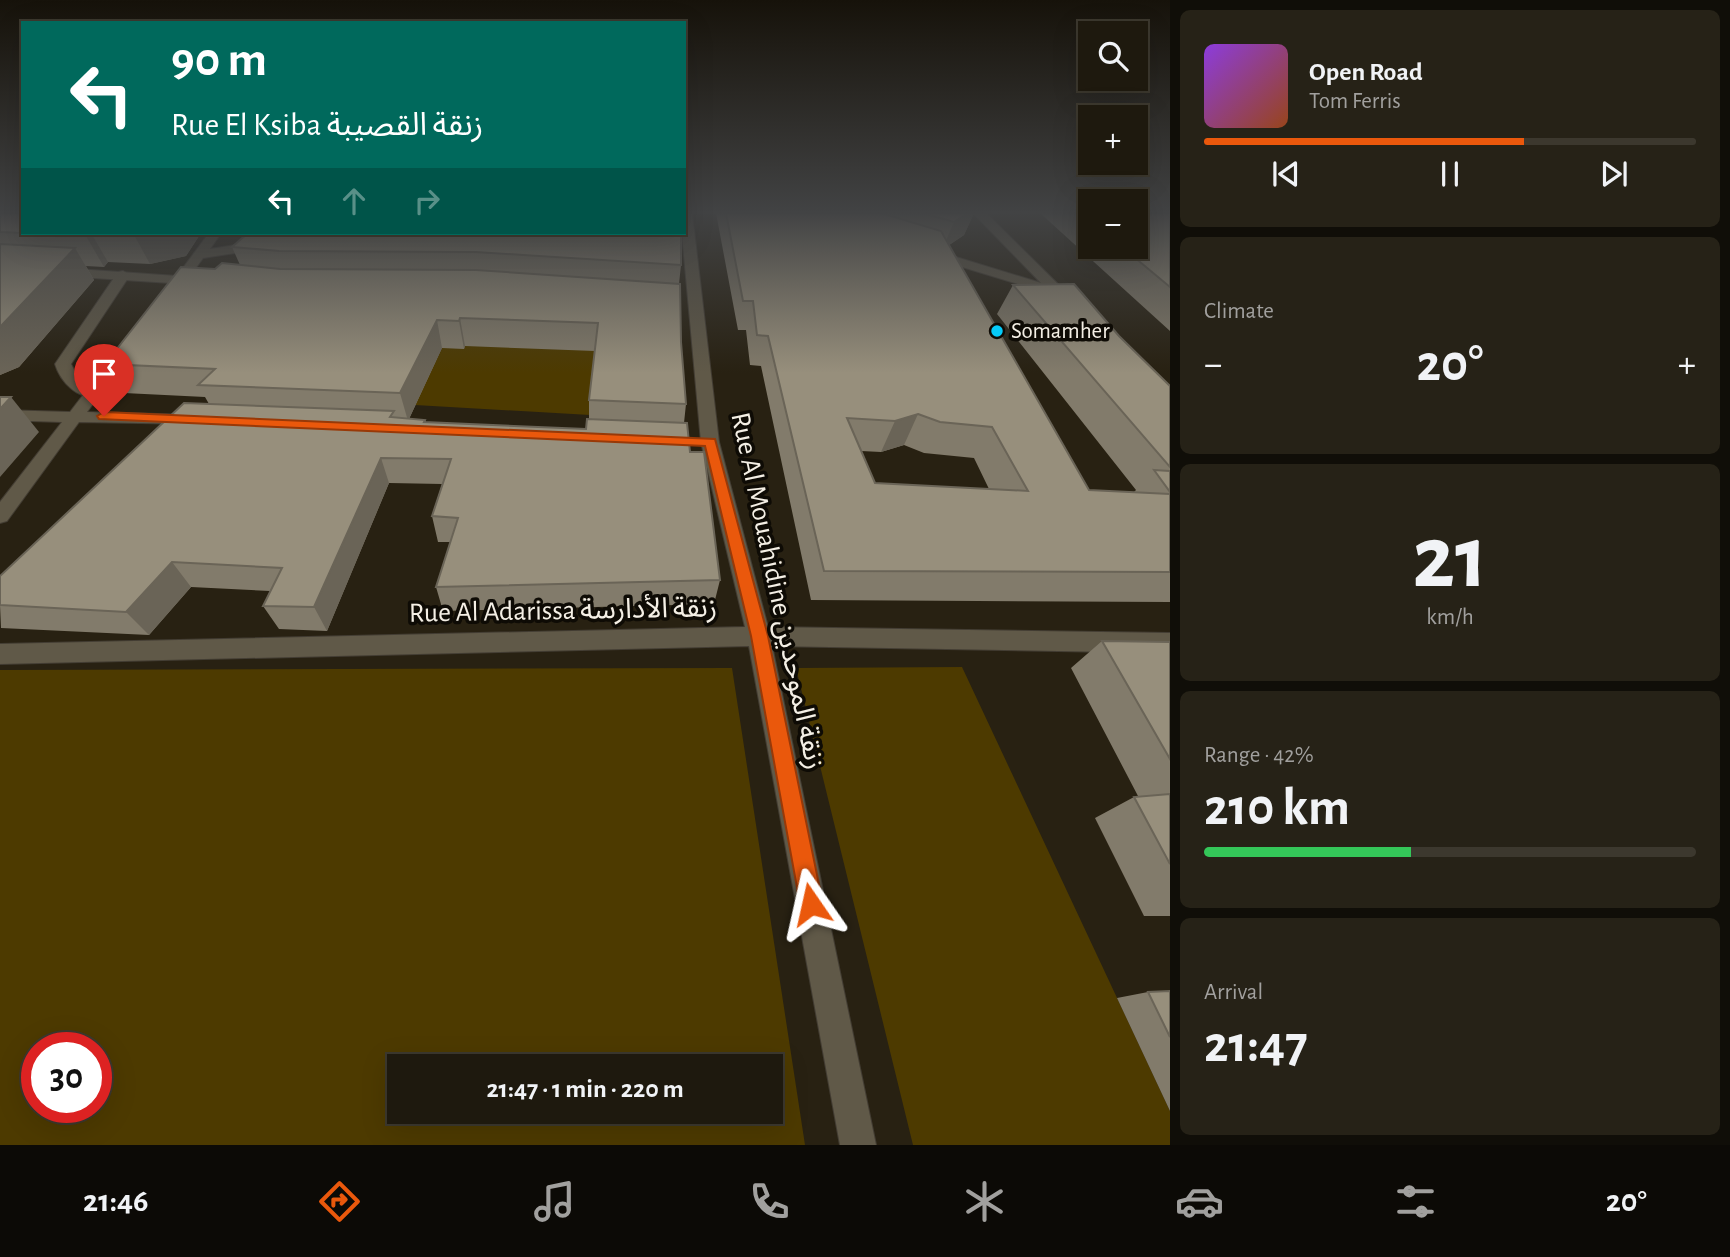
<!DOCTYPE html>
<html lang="en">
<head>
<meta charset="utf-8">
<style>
  :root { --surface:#1e190e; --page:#262217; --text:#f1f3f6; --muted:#a1a09e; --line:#3c382e; --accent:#ea580c }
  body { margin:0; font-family:"Alegreya Sans","Noto Sans Arabic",sans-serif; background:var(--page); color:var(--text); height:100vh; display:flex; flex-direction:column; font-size:26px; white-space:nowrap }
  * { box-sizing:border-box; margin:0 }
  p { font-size:23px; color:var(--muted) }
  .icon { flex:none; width:38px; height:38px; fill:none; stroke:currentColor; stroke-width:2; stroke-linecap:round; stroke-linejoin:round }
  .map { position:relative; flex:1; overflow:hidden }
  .sheet { display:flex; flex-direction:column; gap:10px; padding:10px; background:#100e08; width:560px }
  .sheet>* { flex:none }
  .hud { position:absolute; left:21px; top:21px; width:665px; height:214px; border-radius:0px; box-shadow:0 7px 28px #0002,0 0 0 2px var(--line); background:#00695c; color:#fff; overflow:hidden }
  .controls { position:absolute; left:1078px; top:21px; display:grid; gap:14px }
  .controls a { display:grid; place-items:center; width:70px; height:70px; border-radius:0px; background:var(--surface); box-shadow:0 7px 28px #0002,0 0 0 2px var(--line); font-size:35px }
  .speed { position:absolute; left:21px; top:1032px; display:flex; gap:14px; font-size:35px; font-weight:700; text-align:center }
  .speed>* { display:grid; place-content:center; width:91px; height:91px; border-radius:50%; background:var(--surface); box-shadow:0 7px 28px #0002,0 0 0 2px var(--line); line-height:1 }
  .speed .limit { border:10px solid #d22; background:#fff; color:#111 }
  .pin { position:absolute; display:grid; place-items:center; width:60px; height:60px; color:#fff; margin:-72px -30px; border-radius:50% 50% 50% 0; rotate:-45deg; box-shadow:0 0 7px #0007 }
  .pin .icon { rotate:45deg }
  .me { position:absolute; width:77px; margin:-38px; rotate:349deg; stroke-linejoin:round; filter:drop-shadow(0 0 5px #0008) }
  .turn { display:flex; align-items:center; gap:24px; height:147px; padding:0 35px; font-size:32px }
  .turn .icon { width:91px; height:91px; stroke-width:2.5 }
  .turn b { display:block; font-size:49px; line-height:60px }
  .lanes { display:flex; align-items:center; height:66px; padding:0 35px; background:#0003; justify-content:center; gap:35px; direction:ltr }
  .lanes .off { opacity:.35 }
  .big { font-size:52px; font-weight:600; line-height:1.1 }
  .sheet .tile { flex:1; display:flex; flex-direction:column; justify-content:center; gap:10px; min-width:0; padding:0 24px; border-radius:10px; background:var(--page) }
  .sheet .dial { align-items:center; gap:0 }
  .dial b { font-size:91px; line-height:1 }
  .song { display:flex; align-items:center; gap:21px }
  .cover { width:84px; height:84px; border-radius:10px; background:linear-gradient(135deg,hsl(270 70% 55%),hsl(20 70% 35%)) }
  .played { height:7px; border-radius:4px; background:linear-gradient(90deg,var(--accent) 65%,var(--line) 65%) }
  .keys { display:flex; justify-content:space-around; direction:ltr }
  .heat { display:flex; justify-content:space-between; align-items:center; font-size:38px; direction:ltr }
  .charge { height:10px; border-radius:5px; background:linear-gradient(90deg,#34c759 42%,var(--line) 0) }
  .trip { position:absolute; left:387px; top:1054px; width:396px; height:70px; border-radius:0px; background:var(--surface); box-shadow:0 7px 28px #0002,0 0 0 2px var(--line); font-weight:600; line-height:70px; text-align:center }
  .tab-bar { display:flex; height:112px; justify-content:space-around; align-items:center; background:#0c0a06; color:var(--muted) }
  .tab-bar .icon { width:49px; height:49px }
  .tab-bar .active { color:var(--accent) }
  .tab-bar b { font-size:32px; color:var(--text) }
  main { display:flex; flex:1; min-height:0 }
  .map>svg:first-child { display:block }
</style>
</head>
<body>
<main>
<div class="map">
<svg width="1170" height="1145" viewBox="0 0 1170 1145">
  <rect width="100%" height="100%" fill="#282112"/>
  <path fill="#4d3a00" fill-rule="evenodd" d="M479,305l118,46 -7,64 -175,-10 27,-57z
    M962,667l208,444v34h-257l-117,-477z
    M732,668l73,477h-805v-475zM37,1048h59v60h-59zM399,1066h371v45h-371z"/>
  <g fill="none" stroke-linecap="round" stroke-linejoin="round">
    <g stroke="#433d33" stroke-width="2">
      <path id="lane" d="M123,271l7,4 -59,89 8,15 21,14 -2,3c-20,5 -38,-15 -43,-32l63,-92z"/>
    </g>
    <g stroke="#433d33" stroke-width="2">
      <path id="street" d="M684,213h8l27,229 49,185 402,6v20l-398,-7 104,499h-36l-91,-499 -749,18v-20l745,-17 -44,-185 -19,-209h2z
        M973,213h13l88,87v6h-10l-10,-11 -128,-39v-6l4,-1 111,34z
        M209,233h12l-11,16 50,-8 6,4 -6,4 -57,9 -13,18 15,2v6h-21l-8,6 -7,-4 2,-3 -109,-7 -7,-4 7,-4 115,8z
        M125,345l8,5 -46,62 107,3 8,5 -2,4 -121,-2 -72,99 -7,2v-21l62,-80 -62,-2v-10l70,2 50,-65z"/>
    </g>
    <use href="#lane" fill="#605948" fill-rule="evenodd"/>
    <use href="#street" fill="#605948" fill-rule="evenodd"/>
  </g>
  <path fill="#827b6b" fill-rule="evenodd" d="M0,213l23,20h178l-15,23 -36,8 -42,-2 -4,5 -18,-1 8,14 -75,87 -19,8z
    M716,213h258l-10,22 -15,10 140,245 45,2 2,-2 -139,-176 16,-29 106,51 51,50v216l-359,-2 -50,-234 -11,-1 -4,-35h-8zM904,445l20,8 50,5 15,31 -114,-6 -14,-32 20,1z
    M1040,213h50v34h46l34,-34v118z
    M240,233h441v32l-2,19 2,58 5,62 -2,19 36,157 -6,24 -271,7 -7,-24 14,-45h-12l-6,-26 10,-32 -53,-1 -62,148 -48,-2 -16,-23 7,-15 -79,-4 -42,48 -148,-7 -1,-23 209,-201 -4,-7 -81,-4 -19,-29 110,-95 25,-4 -8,-18 13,-12zM465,346l130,5 -6,49v19l-3,10 -160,-7 -1,-2 -16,-1 33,-71 22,1z
    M1102,641l68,1v274h-26l-49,-98 39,-21 4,-1 -67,-128z
    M1170,991v120l-53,-113 31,-6z"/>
  <path fill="#6a6457" d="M968,213h6l-10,22 -22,15 12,-28z
    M89,233h2l17,29 -4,5 -18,-31z
    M133,233h68l-15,23 -36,8z
    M75,248l19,32 -75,87 -19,8v-48z
    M460,318l5,28 -1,3 -5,-28z
    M437,320l5,28 -34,73 -8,-28z
    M11,397l28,35 -39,45v-68z
    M918,414l-14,31 -23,7 14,-31z
    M381,458l8,25 -62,148 -13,-24z
    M172,562l19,25 -42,48 -23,-23z"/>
  <path fill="#978f7c" stroke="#6a6457" stroke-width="2" fill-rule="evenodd" d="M0,213h23v20h66l-3,3 -86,-4z
    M726,213h155l60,18 148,259 81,4v78l-346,-1 -56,-235 -11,-1 -4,-34h-10zM918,414l22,8 52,5 36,64 -153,-8 -28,-65 48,3z
    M922,213h46l-14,9z
    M1081,213h9v8z
    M1136,213h34v74l-48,-40h14z
    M248,233h433v32l-205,-13 -197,-1 -47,-4z
    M0,244l75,4 -75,79z
    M222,263l58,6 196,1 204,14 1,58 5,62 -97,-4 9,-77 -138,-5 -1,3 -22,-1 -37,73 -202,-8 17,-16 -110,-5 76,-97 34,2z
    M1074,284l45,52 51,50v81l-157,-182z
    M0,397h11l-11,12z
    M184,403l210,8 -4,6 35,3 -1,2 162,7 1,-10 100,4 3,29h14l16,128 -284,7 22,-69 -26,-2 19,-57 -70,-1 -67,149 -51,-1 19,-38 -110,-6 -46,50 -126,-7v-29z
    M1154,470l16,1v21z
    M1102,641l68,1v117z
    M1170,794v70l-36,-67z
    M1170,991v46l-22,-45z"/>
  <linearGradient id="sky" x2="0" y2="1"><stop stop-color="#16120a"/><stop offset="0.57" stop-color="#424344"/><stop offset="1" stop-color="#424344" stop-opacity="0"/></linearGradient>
  <rect width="1170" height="373" fill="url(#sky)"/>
  <path fill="#ea580c" stroke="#983908" stroke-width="2" d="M104,412l611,27 53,197 55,268 -4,8 -8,3 -8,-3 -3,-8 -49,-268 -46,-190 -606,-27 -2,-3z"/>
  <circle fill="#05cbf9" stroke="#0e0b05" stroke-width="2.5" cx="997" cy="331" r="7"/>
  <g text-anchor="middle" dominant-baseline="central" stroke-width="7" stroke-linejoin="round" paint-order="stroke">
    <g font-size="23" fill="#f4efe5" stroke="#0e0b05" text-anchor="start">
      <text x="1011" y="331">Somamher</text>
    </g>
    <g font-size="28" fill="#f4efe5" stroke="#0e0b05">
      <text transform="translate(777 591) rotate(78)">Rue Al Mouahidine زنقة الموحدين</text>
      <text transform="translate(563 611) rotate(-1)">Rue Al Adarissa زنقة الأدارسة</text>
    </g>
  </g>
</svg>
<div class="controls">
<a><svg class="icon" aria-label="search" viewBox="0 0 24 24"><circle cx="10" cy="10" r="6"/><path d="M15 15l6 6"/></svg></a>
<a>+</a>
<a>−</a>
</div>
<div class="speed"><div class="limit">30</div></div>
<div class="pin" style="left:104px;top:416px;background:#d93025"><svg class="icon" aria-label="arrive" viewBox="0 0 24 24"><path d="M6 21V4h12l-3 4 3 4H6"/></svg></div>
<svg class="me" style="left:811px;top:904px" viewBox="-20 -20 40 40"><path d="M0-17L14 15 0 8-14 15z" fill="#ea580c" stroke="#fff" stroke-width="4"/></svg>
<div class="trip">21:47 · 1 min · 220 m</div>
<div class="hud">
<div class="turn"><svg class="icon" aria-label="left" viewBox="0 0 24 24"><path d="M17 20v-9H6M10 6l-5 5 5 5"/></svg><div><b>90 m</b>Rue El Ksiba زنقة القصيبة</div></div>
<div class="lanes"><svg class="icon" aria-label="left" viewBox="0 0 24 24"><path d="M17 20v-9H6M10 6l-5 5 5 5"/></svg><svg class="icon off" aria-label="ahead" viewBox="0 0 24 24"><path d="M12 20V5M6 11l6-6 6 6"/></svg><svg class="icon off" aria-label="right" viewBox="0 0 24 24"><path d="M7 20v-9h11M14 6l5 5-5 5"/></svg></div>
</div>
</div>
<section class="sheet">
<div class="tile">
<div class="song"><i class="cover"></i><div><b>Open Road</b><p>Tom Ferris</p></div></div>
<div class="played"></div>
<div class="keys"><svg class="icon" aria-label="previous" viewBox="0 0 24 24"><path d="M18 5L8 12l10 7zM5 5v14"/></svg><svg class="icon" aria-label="pause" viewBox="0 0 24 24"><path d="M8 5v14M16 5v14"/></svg><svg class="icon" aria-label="next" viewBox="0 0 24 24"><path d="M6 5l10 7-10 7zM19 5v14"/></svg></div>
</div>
<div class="tile"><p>Climate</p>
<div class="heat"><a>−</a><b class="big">20°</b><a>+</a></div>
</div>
<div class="tile dial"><b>21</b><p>km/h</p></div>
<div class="tile"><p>Range · 42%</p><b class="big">210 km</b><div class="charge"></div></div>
<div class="tile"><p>Arrival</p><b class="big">21:47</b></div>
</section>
</main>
<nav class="tab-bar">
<b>21:46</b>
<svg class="icon active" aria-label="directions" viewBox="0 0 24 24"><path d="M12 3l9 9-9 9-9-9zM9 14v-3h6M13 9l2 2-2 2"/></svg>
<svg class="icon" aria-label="music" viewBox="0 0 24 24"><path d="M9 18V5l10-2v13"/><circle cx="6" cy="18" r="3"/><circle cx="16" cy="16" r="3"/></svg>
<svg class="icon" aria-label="phone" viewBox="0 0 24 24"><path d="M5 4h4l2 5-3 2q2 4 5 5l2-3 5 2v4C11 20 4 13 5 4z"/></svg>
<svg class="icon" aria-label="climate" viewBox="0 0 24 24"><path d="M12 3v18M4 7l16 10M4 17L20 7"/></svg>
<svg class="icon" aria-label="car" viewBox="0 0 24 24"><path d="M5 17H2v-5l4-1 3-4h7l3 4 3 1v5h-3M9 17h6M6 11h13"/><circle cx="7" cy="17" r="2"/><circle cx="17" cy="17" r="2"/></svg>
<svg class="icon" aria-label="filters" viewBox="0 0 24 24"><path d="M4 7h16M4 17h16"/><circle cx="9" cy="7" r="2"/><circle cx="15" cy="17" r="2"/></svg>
<b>20°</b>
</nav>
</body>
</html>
